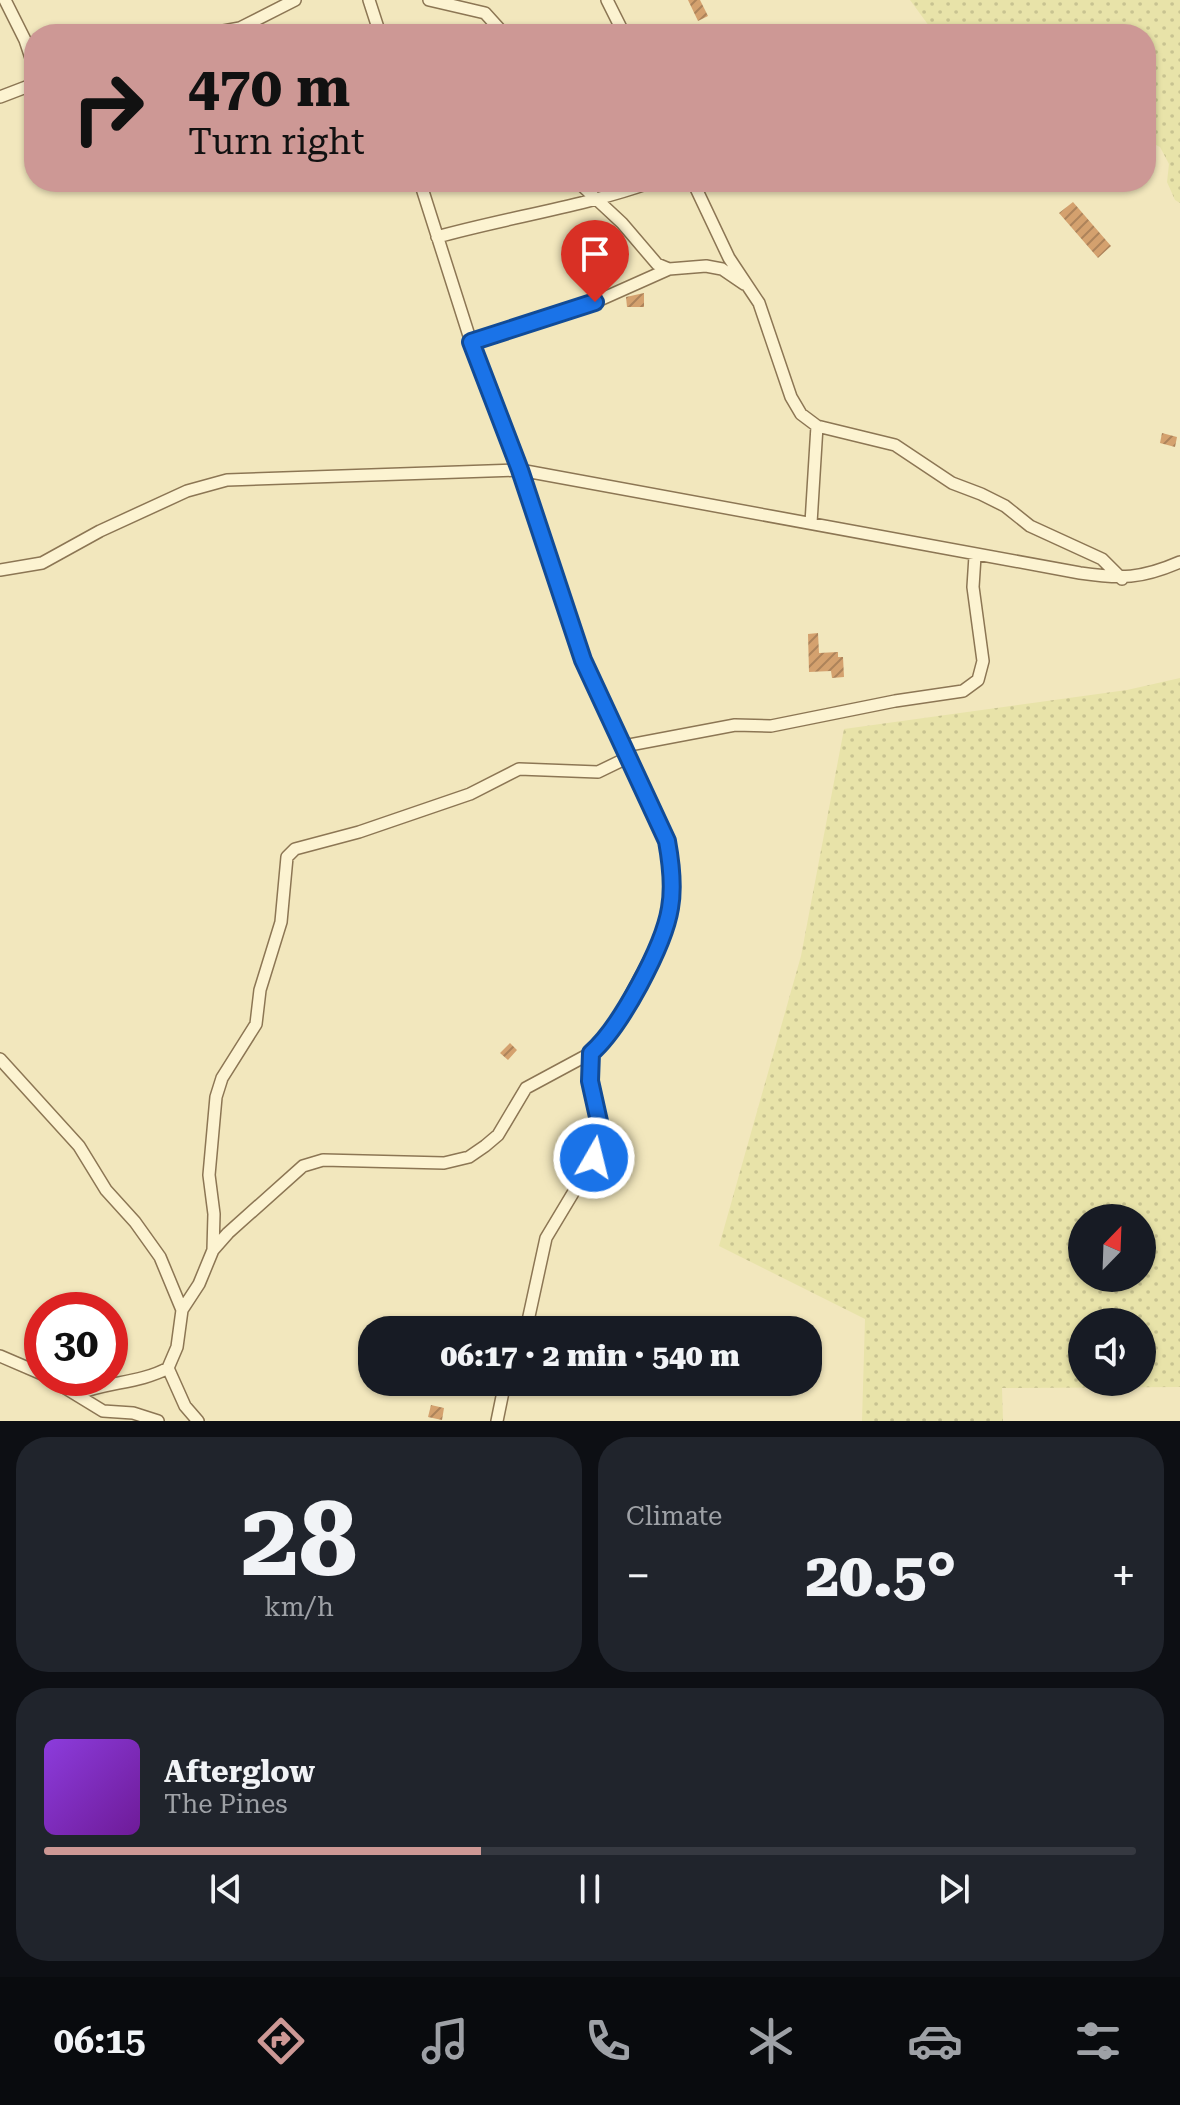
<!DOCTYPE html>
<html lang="en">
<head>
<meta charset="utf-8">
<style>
  :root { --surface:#171b24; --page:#20242c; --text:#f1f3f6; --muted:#9ea1a6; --line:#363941; --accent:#cd9895 }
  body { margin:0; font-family:"Roboto Serif",serif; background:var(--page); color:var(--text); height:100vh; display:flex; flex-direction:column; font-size:30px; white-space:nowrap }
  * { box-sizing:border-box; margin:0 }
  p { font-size:26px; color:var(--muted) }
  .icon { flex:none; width:44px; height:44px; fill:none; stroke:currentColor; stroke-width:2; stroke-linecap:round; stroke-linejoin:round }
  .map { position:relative; height:1421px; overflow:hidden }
  .panel { display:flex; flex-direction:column; gap:16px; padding:16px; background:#0d0f14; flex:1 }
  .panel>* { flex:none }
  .banner { position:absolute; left:24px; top:24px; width:1132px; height:168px; border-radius:32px; box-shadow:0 2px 6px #0004; background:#cd9895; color:#111; overflow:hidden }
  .needle { width:52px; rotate:23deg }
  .controls { position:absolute; left:1068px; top:1204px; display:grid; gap:16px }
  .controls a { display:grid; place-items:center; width:88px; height:88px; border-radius:50%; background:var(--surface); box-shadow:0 2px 6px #0004; font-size:40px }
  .speed { position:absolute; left:24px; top:1292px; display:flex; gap:16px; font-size:40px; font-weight:700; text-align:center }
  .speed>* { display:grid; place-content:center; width:104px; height:104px; border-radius:50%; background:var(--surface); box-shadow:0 2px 6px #0004; line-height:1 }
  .speed .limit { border:12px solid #d22; background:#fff; color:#111 }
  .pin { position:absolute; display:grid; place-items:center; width:68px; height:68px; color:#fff; margin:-82px -34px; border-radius:50% 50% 50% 0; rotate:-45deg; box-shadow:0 0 8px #0007 }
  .pin .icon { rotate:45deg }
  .me { position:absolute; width:88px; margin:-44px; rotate:8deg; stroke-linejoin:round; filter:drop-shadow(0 0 6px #0008) }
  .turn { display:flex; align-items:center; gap:28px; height:168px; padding:0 32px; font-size:36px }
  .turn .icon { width:104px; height:104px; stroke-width:2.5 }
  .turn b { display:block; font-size:56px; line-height:68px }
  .big { font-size:60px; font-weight:800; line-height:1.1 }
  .panel .widget { flex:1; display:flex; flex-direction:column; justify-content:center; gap:12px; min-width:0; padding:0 28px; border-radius:32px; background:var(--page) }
  .panel .dial { align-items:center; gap:0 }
  .dial b { font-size:104px; line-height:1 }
  .song { display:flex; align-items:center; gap:24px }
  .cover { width:96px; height:96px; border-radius:12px; background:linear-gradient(135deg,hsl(270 70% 55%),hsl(280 70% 35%)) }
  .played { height:8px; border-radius:4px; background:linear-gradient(90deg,var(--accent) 40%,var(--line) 40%) }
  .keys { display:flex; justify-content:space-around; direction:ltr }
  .heat { display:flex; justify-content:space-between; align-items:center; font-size:44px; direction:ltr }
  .panel .tiles { flex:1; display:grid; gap:16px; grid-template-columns:1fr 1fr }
  .widget:last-child { grid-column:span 2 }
  .trip { position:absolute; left:358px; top:1316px; width:464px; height:80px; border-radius:32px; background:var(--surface); box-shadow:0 2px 6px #0004; font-weight:800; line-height:80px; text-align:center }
  .menu { display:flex; height:128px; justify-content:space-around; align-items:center; background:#090b0e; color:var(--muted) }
  .menu .icon { width:56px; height:56px }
  .menu .on { color:var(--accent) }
  .menu b { font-size:36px; color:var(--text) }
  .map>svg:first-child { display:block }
</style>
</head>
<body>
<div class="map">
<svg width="1180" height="1421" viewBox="0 0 1180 1421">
  <defs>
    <pattern id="farmland-dots" width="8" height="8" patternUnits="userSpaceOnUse" patternTransform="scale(2)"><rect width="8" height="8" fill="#e8e3a9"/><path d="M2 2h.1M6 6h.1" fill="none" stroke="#c8c391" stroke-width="1.8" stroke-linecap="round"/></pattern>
    <pattern id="building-hatch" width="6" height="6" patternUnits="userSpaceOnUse" patternTransform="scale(2)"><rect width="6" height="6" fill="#d4a16e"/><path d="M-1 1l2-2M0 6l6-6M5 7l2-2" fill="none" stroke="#ad835a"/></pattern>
  </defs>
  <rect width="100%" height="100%" fill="#f2e7bd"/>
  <path fill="url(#farmland-dots)" fill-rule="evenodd" d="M910,0h270v203l-5,-3 -8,-18 2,-18 -9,-17 -14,-7v-106h-211z
    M1180,678v709l-178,1 1,33h-141l3,-102 -146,-73 82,-290 43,-227 283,-39zM1082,1218h60v60h-60zM1082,1322h60v60h-60z"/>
  <path fill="url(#building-hatch)" d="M688,0h12l8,16 -10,5z
    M1073,202l38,44 -13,12 -39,-45z
    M644,293v14h-17l-1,-10z
    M1162,433l15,4 -2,10 -15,-4z
    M818,633l1,20 19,-1v5h5l1,20 -12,1 -1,-7 -22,1 -1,-38z
    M510,1043l7,7 -9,10 -8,-7z
    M431,1405l13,3 -2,12 -14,-3z"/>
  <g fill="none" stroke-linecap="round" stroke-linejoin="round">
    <g stroke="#8c7654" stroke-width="14">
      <path id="minor" d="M5,0l20,40 9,27
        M369,0l11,34
        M429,0l56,13 19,21
        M607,0l17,34
        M207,34l33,-6 55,-28
        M0,97l34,-13
        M578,182l44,41 35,41 12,5 37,-3 16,3 22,15
        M693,182l36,76 30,45 32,94 10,17 16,12 78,19 57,38 29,11 24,12 25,20 72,33 20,20
        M437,237c72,-20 145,-30 215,-55
        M471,342l124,-40 74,-33
        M811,523l6,-97
        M0,570l42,-7 58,-32 87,-40 40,-11 293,-10 560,103c41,6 61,6 100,-11
        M624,746l111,-21 36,1 124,-25 68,-10 15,-11 5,-19 -10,-74 2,-31
        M0,1059l79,87 27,44 29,32 25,35 22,53
        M213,1250l1,-36 -5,-39 7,-78 6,-19 34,-54 4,-34 21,-68 6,-65 8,-8 64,-17 111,-38 49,-25 79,3 31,-15
        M526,1330l20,-92 48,-80 8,-23 -12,-54 1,-28
        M0,1356l42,18
        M49,1378l54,33 30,2 25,8
        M77,1394c29,-12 64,-11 91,-26
        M198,1421l-13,-15 -17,-38 9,-21 5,-37 17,-26 14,-34 15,-17 75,-67 20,-6 121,3 25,-6 16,-11 13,-11 28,-47 65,-35 17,-15 56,-106 7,-25 -4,-66 -84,-181 -63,-190 -49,-128 -51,-160
        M497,1421l8,-39"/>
    </g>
    <use href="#minor" stroke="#fcf3d1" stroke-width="11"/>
  </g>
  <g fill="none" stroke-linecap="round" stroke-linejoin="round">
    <g stroke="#114b97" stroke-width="20">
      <path id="route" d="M594,1158l8,-23 -12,-54 1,-28c29,-25 73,-107 79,-145 4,-22 1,-45 -3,-67l-84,-181 -63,-190 -49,-128 124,-40"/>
    </g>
    <use href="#route" stroke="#1a73e8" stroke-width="14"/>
  </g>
</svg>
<div class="controls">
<a><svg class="needle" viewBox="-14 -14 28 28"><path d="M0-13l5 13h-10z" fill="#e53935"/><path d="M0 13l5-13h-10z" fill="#9ea1a6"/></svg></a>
<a><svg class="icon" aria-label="sound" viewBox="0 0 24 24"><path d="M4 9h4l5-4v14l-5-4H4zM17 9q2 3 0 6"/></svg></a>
</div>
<div class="speed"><div class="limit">30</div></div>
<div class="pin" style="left:595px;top:302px;background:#d93025"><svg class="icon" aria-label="arrive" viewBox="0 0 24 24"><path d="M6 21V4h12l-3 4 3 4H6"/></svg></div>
<svg class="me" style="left:594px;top:1158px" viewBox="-20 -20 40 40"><circle r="17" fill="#1a73e8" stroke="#fff" stroke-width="3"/><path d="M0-11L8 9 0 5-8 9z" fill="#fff"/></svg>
<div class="trip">06:17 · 2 min · 540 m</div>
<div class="banner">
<div class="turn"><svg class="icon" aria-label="right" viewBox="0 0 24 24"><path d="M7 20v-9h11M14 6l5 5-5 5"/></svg><div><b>470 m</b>Turn right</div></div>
</div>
</div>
<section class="panel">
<div class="tiles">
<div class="widget dial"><b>28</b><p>km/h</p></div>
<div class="widget"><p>Climate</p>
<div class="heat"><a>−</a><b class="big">20.5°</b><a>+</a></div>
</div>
<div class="widget">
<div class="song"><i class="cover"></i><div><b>Afterglow</b><p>The Pines</p></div></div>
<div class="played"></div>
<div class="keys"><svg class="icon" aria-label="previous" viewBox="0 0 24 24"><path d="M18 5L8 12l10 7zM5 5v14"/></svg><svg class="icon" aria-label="pause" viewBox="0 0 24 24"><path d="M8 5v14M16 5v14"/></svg><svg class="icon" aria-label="next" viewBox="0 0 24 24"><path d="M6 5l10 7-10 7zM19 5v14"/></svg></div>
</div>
</div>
</section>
<nav class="menu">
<b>06:15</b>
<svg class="icon on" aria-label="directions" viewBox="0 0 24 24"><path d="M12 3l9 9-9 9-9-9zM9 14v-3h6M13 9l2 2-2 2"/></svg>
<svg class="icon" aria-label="music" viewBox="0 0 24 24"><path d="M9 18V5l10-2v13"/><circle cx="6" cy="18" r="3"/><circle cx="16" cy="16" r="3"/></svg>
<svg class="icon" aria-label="phone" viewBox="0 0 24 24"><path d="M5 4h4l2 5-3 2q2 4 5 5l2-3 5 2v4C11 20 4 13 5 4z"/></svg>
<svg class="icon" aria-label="climate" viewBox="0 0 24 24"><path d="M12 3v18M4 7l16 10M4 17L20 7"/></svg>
<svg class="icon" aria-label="car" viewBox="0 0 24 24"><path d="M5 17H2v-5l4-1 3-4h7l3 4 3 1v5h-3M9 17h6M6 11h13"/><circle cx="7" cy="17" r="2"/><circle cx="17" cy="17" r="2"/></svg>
<svg class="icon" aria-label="filters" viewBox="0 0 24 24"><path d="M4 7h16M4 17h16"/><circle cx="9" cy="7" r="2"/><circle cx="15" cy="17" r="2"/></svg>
</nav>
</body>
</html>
